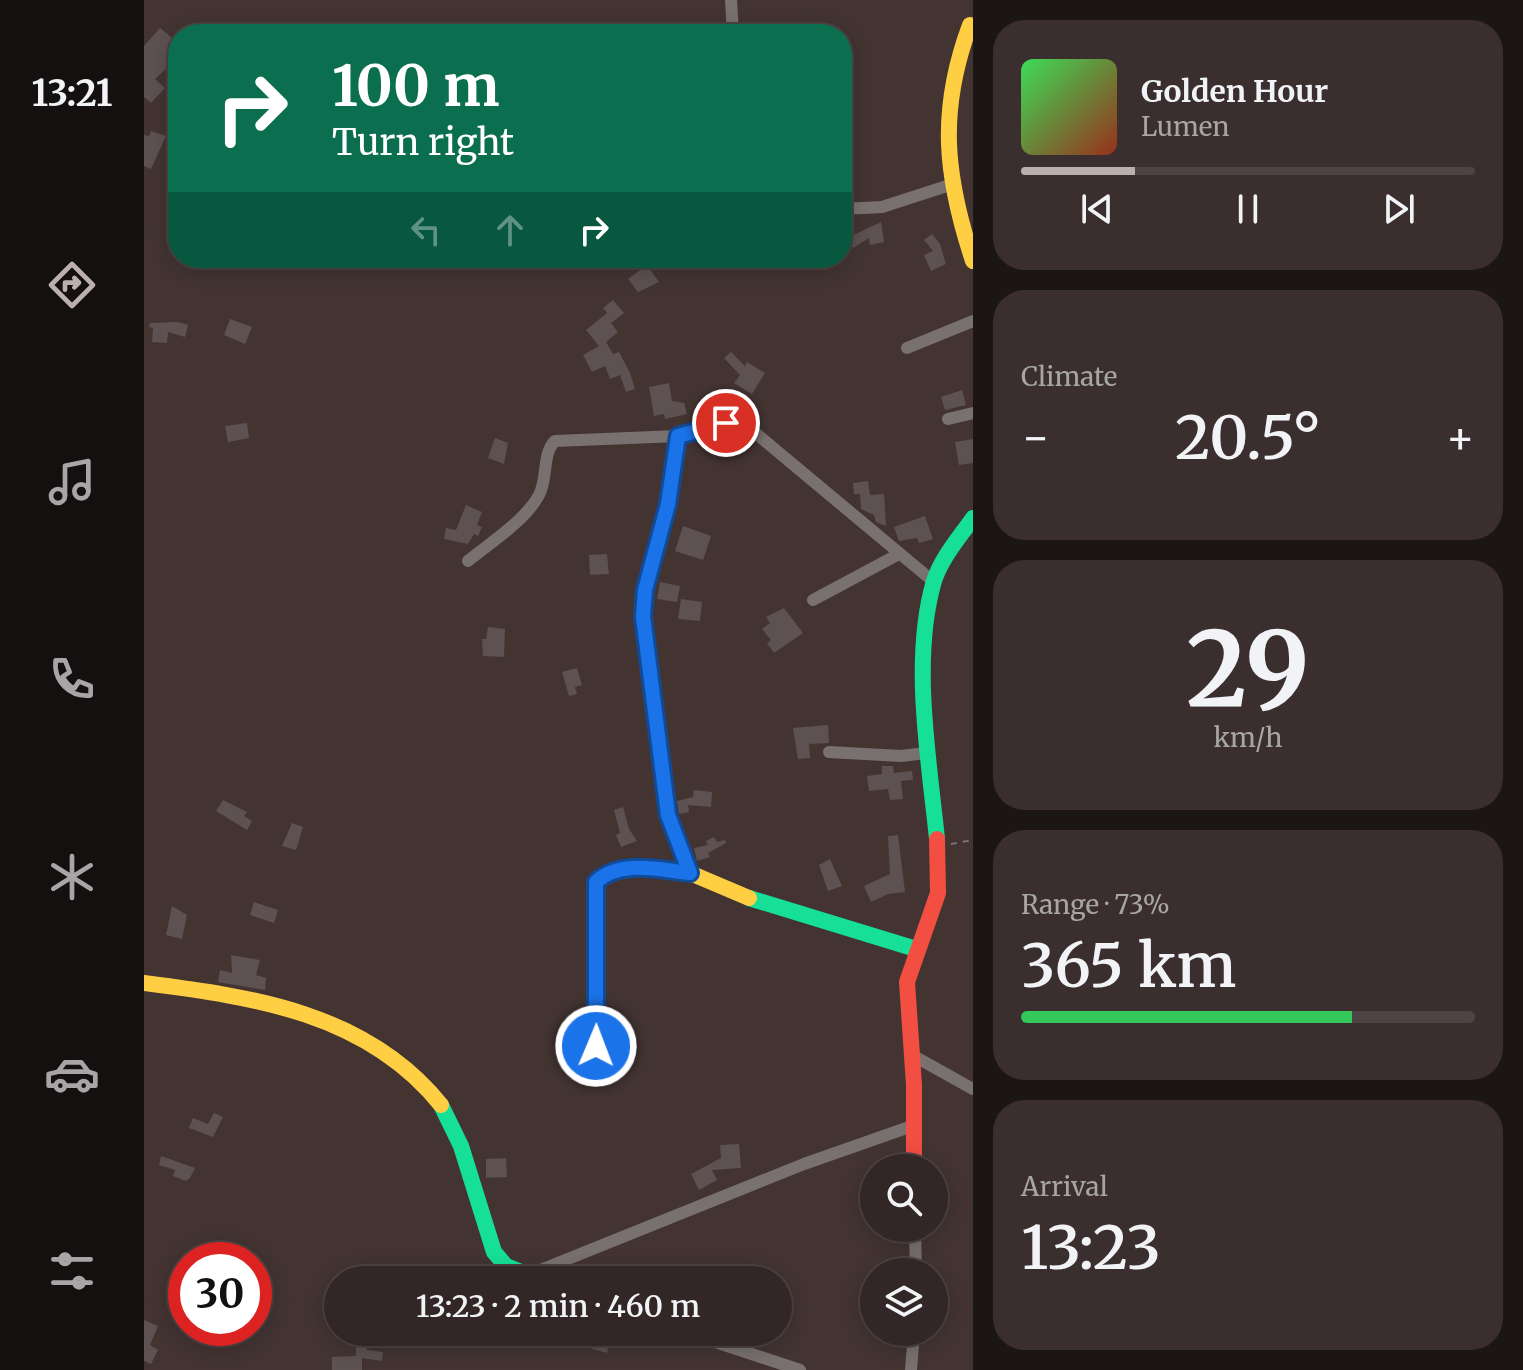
<!DOCTYPE html>
<html lang="en">
<head>
<meta charset="utf-8">
<style>
  :root { --surface:#322726; --page:#3a2f2e; --text:#f1f3f6; --muted:#a8a5a7; --line:#4d4443; --accent:#bcb0ae }
  body { margin:0; font-family:Merriweather,serif; background:var(--page); color:var(--text); height:100vh; display:flex; flex-direction:column; font-size:30px; white-space:nowrap }
  * { box-sizing:border-box; margin:0 }
  p { font-size:26px; color:var(--muted) }
  .icon { flex:none; width:44px; height:44px; fill:none; stroke:currentColor; stroke-width:2; stroke-linecap:round; stroke-linejoin:round }
  .map { position:relative; flex:1; overflow:hidden }
  .drawer { display:flex; flex-direction:column; gap:20px; padding:20px; background:#1c1515; width:550px }
  .drawer>* { flex:none }
  .top-card { position:absolute; left:24px; top:24px; width:684px; height:244px; border-radius:32px; box-shadow:0 4px 20px #0003,0 0 0 2px var(--line); background:#0b6e4f; color:#fff; overflow:hidden }
  .fabs { position:absolute; left:716px; top:1154px; display:grid; gap:16px }
  .fabs a { display:grid; place-items:center; width:88px; height:88px; border-radius:50%; background:var(--surface); box-shadow:0 4px 20px #0003,0 0 0 2px var(--line); font-size:40px }
  .speed { position:absolute; left:24px; top:1242px; display:flex; gap:16px; font-size:40px; font-weight:700; text-align:center }
  .speed>* { display:grid; place-content:center; width:104px; height:104px; border-radius:50%; background:var(--surface); box-shadow:0 4px 20px #0003,0 0 0 2px var(--line); line-height:1 }
  .speed .limit { border:12px solid #d22; background:#fff; color:#111 }
  .pin { position:absolute; display:grid; place-items:center; width:68px; height:68px; color:#fff; margin:-34px; border:4px solid #fff; border-radius:50%; box-shadow:0 2px 8px #0007 }
  .me { position:absolute; width:88px; margin:-44px; rotate:1deg; stroke-linejoin:round; filter:drop-shadow(0 0 6px #0008) }
  .turn { display:flex; align-items:center; gap:28px; height:168px; padding:0 32px; font-size:36px }
  .turn .icon { width:104px; height:104px; stroke-width:2.5 }
  .turn b { display:block; font-size:56px; line-height:68px }
  .lanes { display:flex; align-items:center; height:76px; padding:0 32px; background:#0003; justify-content:center; gap:40px; direction:ltr }
  .lanes .off { opacity:.35 }
  .big { font-size:60px; font-weight:600; line-height:1.1 }
  .drawer .tile { flex:1; display:flex; flex-direction:column; justify-content:center; gap:12px; min-width:0; padding:0 28px; border-radius:32px; background:var(--page) }
  .drawer .dial { align-items:center; gap:0 }
  .dial b { font-size:104px; line-height:1 }
  .song { display:flex; align-items:center; gap:24px }
  .cover { width:96px; height:96px; border-radius:12px; background:linear-gradient(135deg,hsl(130 70% 55%),hsl(10 70% 35%)) }
  .played { height:8px; border-radius:4px; background:linear-gradient(90deg,var(--accent) 25%,var(--line) 25%) }
  .keys { display:flex; justify-content:space-around; direction:ltr }
  .heat { display:flex; justify-content:space-between; align-items:center; font-size:44px; direction:ltr }
  .charge { height:12px; border-radius:6px; background:linear-gradient(90deg,#34c759 73%,var(--line) 0) }
  .trip { position:absolute; left:180px; top:1266px; width:468px; height:80px; border-radius:40px; background:var(--surface); box-shadow:0 4px 20px #0003,0 0 0 2px var(--line); font-weight:600; line-height:80px; text-align:center }
  main { display:flex; flex:1; min-height:0 }
  .menu { display:flex; flex-direction:column; width:144px; justify-content:space-around; align-items:center; background:#14100f; color:var(--muted) }
  .menu .icon { width:56px; height:56px }
  .menu .active { color:var(--accent) }
  .menu b { font-size:36px; color:var(--text) }
  .map>svg:first-child { display:block }
</style>
</head>
<body>
<main>
<nav class="menu">
<b>13:21</b>
<svg class="icon active" aria-label="directions" viewBox="0 0 24 24"><path d="M12 3l9 9-9 9-9-9zM9 14v-3h6M13 9l2 2-2 2"/></svg>
<svg class="icon" aria-label="music" viewBox="0 0 24 24"><path d="M9 18V5l10-2v13"/><circle cx="6" cy="18" r="3"/><circle cx="16" cy="16" r="3"/></svg>
<svg class="icon" aria-label="phone" viewBox="0 0 24 24"><path d="M5 4h4l2 5-3 2q2 4 5 5l2-3 5 2v4C11 20 4 13 5 4z"/></svg>
<svg class="icon" aria-label="climate" viewBox="0 0 24 24"><path d="M12 3v18M4 7l16 10M4 17L20 7"/></svg>
<svg class="icon" aria-label="car" viewBox="0 0 24 24"><path d="M5 17H2v-5l4-1 3-4h7l3 4 3 1v5h-3M9 17h6M6 11h13"/><circle cx="7" cy="17" r="2"/><circle cx="17" cy="17" r="2"/></svg>
<svg class="icon" aria-label="filters" viewBox="0 0 24 24"><path d="M4 7h16M4 17h16"/><circle cx="9" cy="7" r="2"/><circle cx="15" cy="17" r="2"/></svg>
</nav>
<div class="map">
<svg width="829" height="1370" viewBox="0 0 829 1370">
  <rect width="100%" height="100%" fill="#433432"/>
  <path fill="#5d5152" d="M16,28l15,12 -7,8 10,10v15l-8,-8 -15,14 10,9 -14,15 -7,-6v-51z
    M7,131l15,5 -15,33 -7,-3v-31l5,1z
    M737,222l3,20 -14,3 -1,-7 -16,10 -6,-10z
    M788,234l8,10 6,20 -15,7 -7,-16 9,-4 -9,-11z
    M503,265l12,17 -21,10 -10,-13z
    M469,300l11,13 -13,10 7,9 -12,10 7,12 6,-2 11,21 5,16 -9,3 -6,-17 -10,4 -5,-13 -13,6 -9,-17 16,-9 -13,-16 21,-17 -4,-5z
    M86,319l22,8 -7,17 -21,-9z
    M34,322l10,3 -3,12 -17,-5 -1,11 -15,-1 1,-14 -4,-1 1,-4z
    M587,352l14,14 2,-4 18,11 -13,21 -18,-11 6,-8 -16,-17z
    M525,383l3,18 12,2 3,11 -22,5 -1,-5 -10,2 -5,-29z
    M818,390l4,15 -21,5 -4,-13z
    M103,423l2,15 -21,4 -3,-16z
    M351,438l13,5 -4,21 -16,-6z
    M829,439v24l-14,2 -4,-23z
    M724,481l2,14 14,-1 2,32 -10,-4 -2,-7 -13,-6 -1,-15h-6l-1,-11z
    M322,505l16,7 -5,13 5,2 -4,9 -4,-2 -6,10 -24,-5 2,-11 10,2z
    M781,516l8,23 -14,4 -2,-5 -18,3 -5,-14z
    M539,526l28,10 -8,24 -28,-9z
    M463,554l2,20 -19,1 -1,-20z
    M516,582l20,4 -3,16 -20,-3z
    M537,599l21,3 -2,19 -22,-2z
    M640,608l19,25 -29,20 -7,-10 4,-3 -9,-11 8,-6 -4,-6z
    M344,627l17,2 -1,28 -21,-1 -1,-17h4z
    M433,668l5,17 -7,2 2,7 -8,2 -7,-24z
    M684,725l1,18 -20,1 1,14 -12,1 -5,-31z
    M738,766h11l1,7 18,-2 1,9 -12,1 2,18 -13,1 -2,-11 -19,2 -2,-15 15,-2z
    M550,790l18,2 -1,15 -23,-2 1,7 -10,2 -2,-13 16,-4z
    M79,800l24,12 -3,4 8,5 -5,9 -31,-19z
    M479,807l6,22 8,12 -16,6 -5,-12 4,-2 -6,-23z
    M148,823l11,4 -7,23 -14,-4z
    M754,835l7,57 -17,2 -17,8 -7,-16 26,-12 -2,-38z
    M570,837l3,5 8,-2 1,3 -18,10 2,4 -13,4 -3,-13 14,-3 -2,-4z
    M686,859l12,27 -14,5 -9,-26z
    M110,902l24,8 -4,13 -24,-8z
    M28,906l15,9 -5,24 -16,-4z
    M87,955l29,5 -4,15 10,3 -1,12 -47,-8 2,-12 12,3z
    M70,1113l9,4 -10,20 -24,-9 4,-10 15,6z
    M595,1144l2,24 -29,2 5,10 -18,10 -8,-16 30,-16 -1,-13z
    M17,1156l34,12 -5,10 -4,3 -13,-5 2,-6 -16,-5z
    M362,1158l1,19 -21,1v-19z
    M0,1320l14,6 -8,19 8,5 -7,14 -7,-3z
    M458,1332h9l-4,21 -28,-8 2,-12 20,4z
    M212,1343h11v7l16,2 -1,9 -20,-3v12h-30v-13l24,-1z"/>
  <g fill="none" stroke-linecap="round" stroke-linejoin="round">
    <path stroke="#797270" stroke-width="2" stroke-dasharray="6 6" stroke-linecap="butt" d="M807,844l22,-4"/>
    <path stroke="#78716f" stroke-width="12" d="M587,0l2,34
      M698,209l40,-2 68,-22
      M763,348l66,-27
      M804,419l25,-6
      M324,561c23,-19 57,-40 71,-66 9,-16 3,-42 16,-54l123,-5 48,-13 27,8 181,151
      M669,600l86,-46
      M685,752l72,4 25,-3
      M452,1046v-164c24,-24 64,-12 94,-9
      M768,1055l61,34
      M771,1228l1,44
      M384,1275l276,-111 111,-39
      M541,1332l115,38
      M767,1370l3,-38"/>
    <path stroke="#16e098" stroke-width="16" d="M793,839c-8,-80 -26,-179 -3,-258 8,-24 25,-43 39,-63
      M605,898l167,51
      M297,1105l20,41 33,106 12,14 35,14"/>
    <path stroke="#ffcf43" stroke-width="16" d="M826,25c-32,86 -25,151 3,236
      M534,436l-10,68 -23,86 -2,27 25,198 22,58 59,25
      M0,983c110,14 223,30 297,122"/>
    <path stroke="#f24e42" stroke-width="16" d="M770,1168v-83l-7,-103 31,-89 -1,-54"/>
  </g>
  <g fill="none" stroke-linecap="round" stroke-linejoin="round">
    <g stroke="#114b97" stroke-width="20">
      <path id="route" d="M452,1046v-164c24,-23 64,-12 94,-9l-22,-58 -25,-198 2,-27 23,-86 10,-68 48,-13"/>
    </g>
    <use href="#route" stroke="#1a73e8" stroke-width="14"/>
  </g>
</svg>
<div class="fabs">
<a><svg class="icon" aria-label="search" viewBox="0 0 24 24"><circle cx="10" cy="10" r="6"/><path d="M15 15l6 6"/></svg></a>
<a><svg class="icon" aria-label="layers" viewBox="0 0 24 24"><path d="M12 4l9 5-9 5-9-5zM3 14l9 5 9-5"/></svg></a>
</div>
<div class="speed"><div class="limit">30</div></div>
<div class="pin" style="left:582px;top:423px;background:#d93025"><svg class="icon" aria-label="arrive" viewBox="0 0 24 24"><path d="M6 21V4h12l-3 4 3 4H6"/></svg></div>
<svg class="me" style="left:452px;top:1046px" viewBox="-20 -20 40 40"><circle r="17" fill="#1a73e8" stroke="#fff" stroke-width="3"/><path d="M0-11L8 9 0 5-8 9z" fill="#fff"/></svg>
<div class="trip">13:23 · 2 min · 460 m</div>
<div class="top-card">
<div class="turn"><svg class="icon" aria-label="right" viewBox="0 0 24 24"><path d="M7 20v-9h11M14 6l5 5-5 5"/></svg><div><b>100 m</b>Turn right</div></div>
<div class="lanes"><svg class="icon off" aria-label="left" viewBox="0 0 24 24"><path d="M17 20v-9H6M10 6l-5 5 5 5"/></svg><svg class="icon off" aria-label="ahead" viewBox="0 0 24 24"><path d="M12 20V5M6 11l6-6 6 6"/></svg><svg class="icon" aria-label="right" viewBox="0 0 24 24"><path d="M7 20v-9h11M14 6l5 5-5 5"/></svg></div>
</div>
</div>
<section class="drawer">
<div class="tile">
<div class="song"><i class="cover"></i><div><b>Golden Hour</b><p>Lumen</p></div></div>
<div class="played"></div>
<div class="keys"><svg class="icon" aria-label="previous" viewBox="0 0 24 24"><path d="M18 5L8 12l10 7zM5 5v14"/></svg><svg class="icon" aria-label="pause" viewBox="0 0 24 24"><path d="M8 5v14M16 5v14"/></svg><svg class="icon" aria-label="next" viewBox="0 0 24 24"><path d="M6 5l10 7-10 7zM19 5v14"/></svg></div>
</div>
<div class="tile"><p>Climate</p>
<div class="heat"><a>−</a><b class="big">20.5°</b><a>+</a></div>
</div>
<div class="tile dial"><b>29</b><p>km/h</p></div>
<div class="tile"><p>Range · 73%</p><b class="big">365 km</b><div class="charge"></div></div>
<div class="tile"><p>Arrival</p><b class="big">13:23</b></div>
</section>
</main>
</body>
</html>
